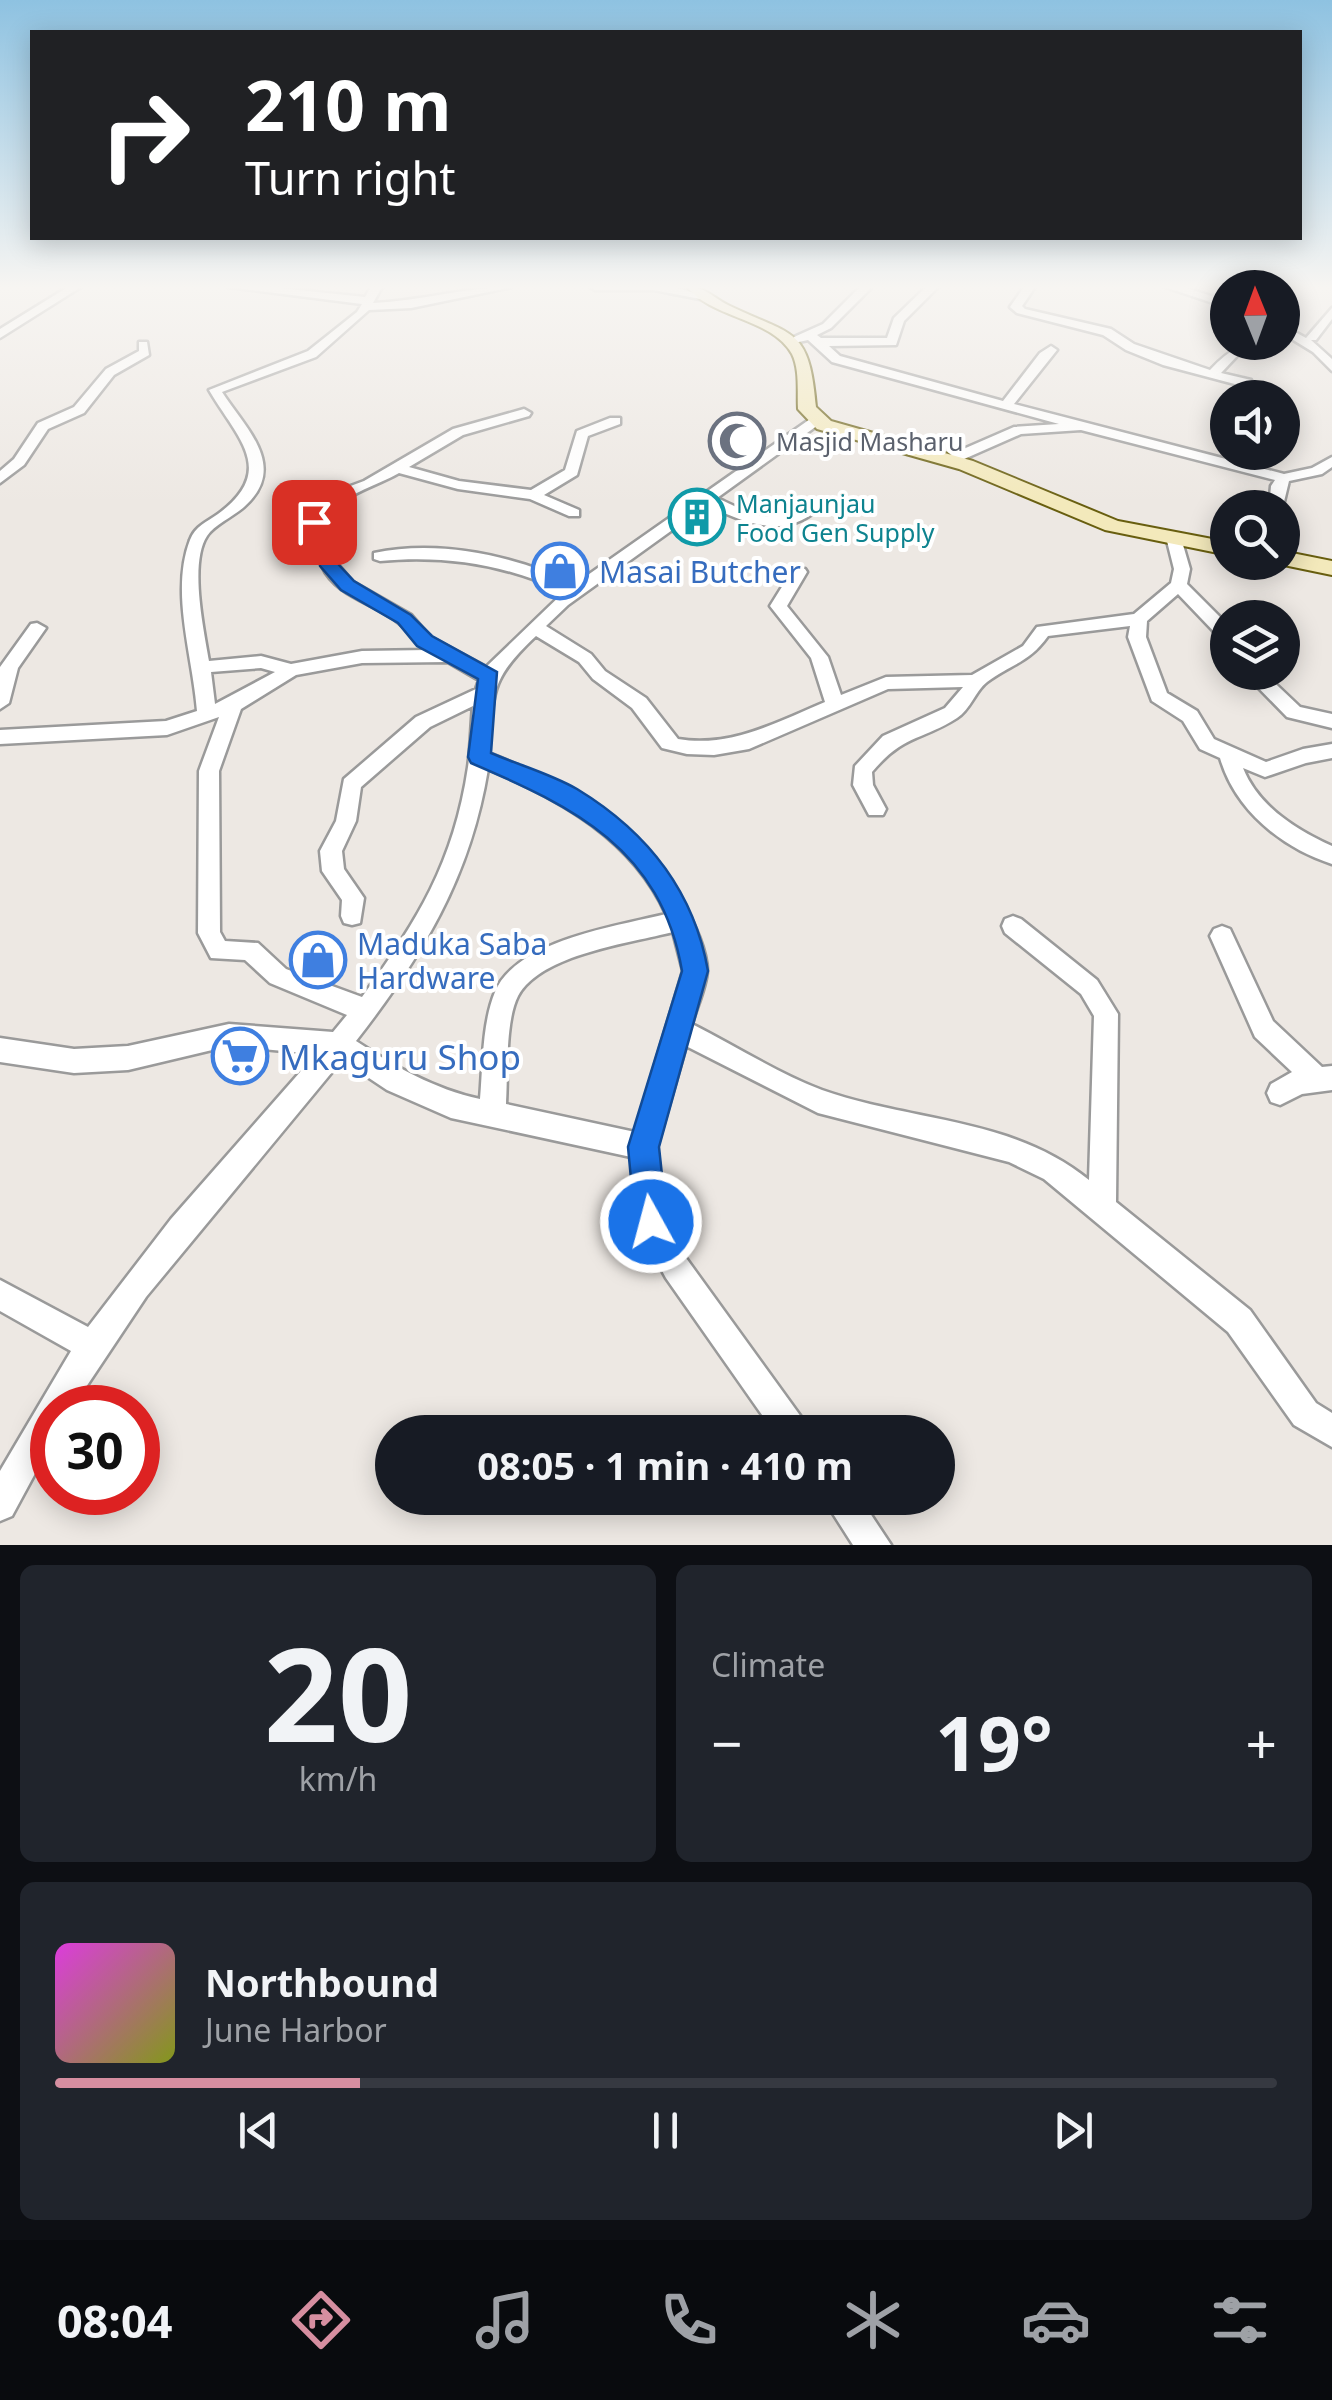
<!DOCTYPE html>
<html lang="en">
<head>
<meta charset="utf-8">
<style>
  :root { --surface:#171b24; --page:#20242c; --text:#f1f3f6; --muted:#9ea1a6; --line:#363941; --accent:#d68ea0 }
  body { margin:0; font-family:"Noto Sans",sans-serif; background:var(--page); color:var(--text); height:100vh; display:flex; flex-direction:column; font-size:38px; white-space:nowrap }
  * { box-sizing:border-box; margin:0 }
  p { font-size:32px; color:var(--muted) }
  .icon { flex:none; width:55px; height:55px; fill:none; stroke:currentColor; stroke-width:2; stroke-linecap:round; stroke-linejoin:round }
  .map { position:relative; height:1545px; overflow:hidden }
  .sheet { display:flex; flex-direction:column; gap:20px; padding:20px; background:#0d0f14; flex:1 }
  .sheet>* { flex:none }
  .top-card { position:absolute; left:30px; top:30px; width:1272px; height:210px; border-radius:0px; box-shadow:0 5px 25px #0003; background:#202124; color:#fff; overflow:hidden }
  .needle { width:65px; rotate:359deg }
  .controls { position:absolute; left:1210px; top:270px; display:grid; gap:20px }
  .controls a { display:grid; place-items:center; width:90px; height:90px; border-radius:50%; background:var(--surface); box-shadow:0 5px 25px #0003; font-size:50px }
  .speed { position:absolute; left:30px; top:1385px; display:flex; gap:20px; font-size:50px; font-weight:700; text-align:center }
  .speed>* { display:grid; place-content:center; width:130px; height:130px; border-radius:50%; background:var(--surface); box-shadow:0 5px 25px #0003; line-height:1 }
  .speed .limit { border:15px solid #d22; background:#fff; color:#111 }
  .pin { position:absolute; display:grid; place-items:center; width:85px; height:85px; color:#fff; margin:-42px; border-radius:20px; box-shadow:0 5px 15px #0006 }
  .me { position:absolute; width:110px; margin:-55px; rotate:353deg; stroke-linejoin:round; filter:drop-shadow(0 0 8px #0008) }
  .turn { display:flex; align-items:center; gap:35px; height:210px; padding:0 50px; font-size:45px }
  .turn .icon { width:130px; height:130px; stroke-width:2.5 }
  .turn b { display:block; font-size:70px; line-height:85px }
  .big { font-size:75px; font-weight:700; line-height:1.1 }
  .sheet .card { flex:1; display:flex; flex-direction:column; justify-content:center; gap:15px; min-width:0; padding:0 35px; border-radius:15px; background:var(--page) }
  .sheet .dial { align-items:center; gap:0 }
  .dial b { font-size:130px; line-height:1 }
  .song { display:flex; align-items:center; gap:30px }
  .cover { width:120px; height:120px; border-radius:15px; background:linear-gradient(135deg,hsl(300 70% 55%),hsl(70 70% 35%)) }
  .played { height:10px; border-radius:5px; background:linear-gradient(90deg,var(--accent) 25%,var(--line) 25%) }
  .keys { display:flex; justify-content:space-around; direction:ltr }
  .heat { display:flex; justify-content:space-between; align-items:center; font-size:55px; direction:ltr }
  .sheet .tiles { flex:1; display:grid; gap:20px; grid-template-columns:1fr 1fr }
  .card:last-child { grid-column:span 2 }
  .trip { position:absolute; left:375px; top:1415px; width:580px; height:100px; border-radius:50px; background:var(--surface); box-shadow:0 5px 25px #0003; font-weight:700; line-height:100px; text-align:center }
  .tabs { display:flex; height:160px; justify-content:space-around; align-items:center; background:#090b0e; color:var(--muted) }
  .tabs .icon { width:70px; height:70px }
  .tabs .current { color:var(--accent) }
  .tabs b { font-size:45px; color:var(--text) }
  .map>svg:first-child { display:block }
</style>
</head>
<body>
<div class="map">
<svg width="1332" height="1545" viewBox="0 0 1332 1545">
  <rect width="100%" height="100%" fill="#ede8e3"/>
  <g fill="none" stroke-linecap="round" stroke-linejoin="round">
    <g stroke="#9a9a9a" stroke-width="5">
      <path id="street" d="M68,287h13l-81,51v-9z
        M228,287h41l96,10 6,-10h11l-9,16c47,-2 92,-16 139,-16l-101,21 -42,2 -53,47 -94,35c24,37 67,75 22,115 -10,9 -30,18 -37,29 -18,27 -3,95 2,125l52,-5 30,8 71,-13 66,-1c-13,-7 -18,-18 -29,-27 -24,-20 -63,-26 -77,-57 -8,-18 0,-24 -15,-44l12,-19 18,-12 27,-10 89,-52 71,-20 7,4 -2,3 -66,19 -54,32 50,14 72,9 34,-20 12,-39 33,-13h10v6l-32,12 -11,39 -33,20 35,15v6h-10l-39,-17 -72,-10 -59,-16c-26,15 -61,22 -76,49l10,12 5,31 15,17 58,33 19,22 56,30 78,-75c-59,-28 -119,-37 -184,-31l-6,-2v-6c66,-14 141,3 201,31l238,-167 12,3 -108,78c48,22 43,24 92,7l8,5c-35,30 -74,12 -110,-5l-139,100 -22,21 45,28 14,17 41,27 32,41c53,9 99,-17 147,-37l-14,-44 -41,-52 23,-37h12l2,3 -20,34 41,51 13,38 45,-18 86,-2 51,-29 14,-19 97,-13 37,-31 3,-14 -7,-28 2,-3h12l9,31 -3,15 41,41v16l-6,-1 -44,-46 -31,27 -1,16 21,56 30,18 17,28 52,23 37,-13 29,-5v14l-26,5 -41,14 -22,-9c15,38 53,62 89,78v18c-50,-16 -97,-54 -112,-106l-20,-9 -17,-28 -31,-20 -24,-64 2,-11 -82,10c-19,27 -37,28 -61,46 -12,9 -16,27 -30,36 -36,23 -53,16 -85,54l1,13 13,24 -3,6h-14l-16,-30 2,-19 28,-30 62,-28 18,-21 -75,2 -139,60 -35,6 -27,-1 -25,-6 -30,-40 -39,-29 -14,-17 -43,-26c-46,43 -43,56 -47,117 89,36 149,68 196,154 9,16 22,44 22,64 -1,17 -11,37 -15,53 42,21 87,50 130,66 90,32 190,27 267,90l5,-164 -13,-22 -76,-61 -3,-7 3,-7 8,-3 8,3 76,61 21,34 -2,188 134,108 66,93 16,10v34l-38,-22 -66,-93 -184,-153 -35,-17 -191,-49 -132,-67 -29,101 8,72 21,39 118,163 5,11h-35l-108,-154 -25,-46 -4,-10 -6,-65 -180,-39 -64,-28 -45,-30 -196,237 -74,111h-20v34l-40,74 -12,5v-50l71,-120 -71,-40v-31l88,47 83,-108 145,-165 -87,-8 -101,24 -54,3 -74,-11v-24l74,11 54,-3 101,-22 104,8 14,-17 -77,-32 -25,-23 -34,-2 -13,-25 1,-162 20,-54 -52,18 -167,9v-14l166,-9 31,-10c-4,-54 -27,-119 -7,-171 5,-14 17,-18 28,-26 60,-44 19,-76 -9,-124l99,-39 49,-39 5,-8zM448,662l31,18 -3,9 -60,28 -72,62 -8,42 -16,30 2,20 20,29 -1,16 3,7 8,2 8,-2 4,-25 -20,-29 -2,-18 14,-30 5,-34 69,-60 43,-21c-2,20 -2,41 -5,61 -14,95 -51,155 -106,230l-76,-28 -28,-26 -33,-2 -5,-9 -1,-161 22,-62 55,-34 66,-12zM261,668l14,4 -60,32 -4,-32zM488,769c72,30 145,71 178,145 -48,12 -150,26 -171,78 -13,32 -12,72 -15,107 -46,-10 -84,-32 -124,-58 67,-86 114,-163 132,-272zM673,932l10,39 -48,161 -129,-28c2,-29 -1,-83 12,-108 23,-42 113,-53 155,-64z
        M590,287h83l33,9 -6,3 -46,-9h-59z
        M860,287h12l-41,41 -14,7 4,3h66l7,-20 32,-31h12l-34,34 -8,24 -67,1 11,10 163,45 37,-48 11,-7 6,4 -43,54 270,70 28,-6 20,-11v10l-10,7 -33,7 -7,29 -13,-2 2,-22 4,-6 -194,-50 -60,4 -66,29h-10v-6l69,-30 45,-3 -227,-62 -24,-22 -14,3v-6l29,-13z
        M1024,287h11l-13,19 3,3 86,20 23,15 76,26c21,-22 33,-28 64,-28l-37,14 -16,17 30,7 1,3 -6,4 -83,-22 -37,-15 -23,-15 -86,-22 -7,-6z
        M1165,287h18l44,14 1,4h-9z
        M1332,308v11l-16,21h-5l21,19v12l-19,-19 -31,-19v-8l24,13z
        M139,342h8l2,13 -35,20 -30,38 -36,16 -24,36 -24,18v-12l14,-12 24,-36 36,-16 32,-38 33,-18z
        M37,623l9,5 -28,40 -9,35 -9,6v-42l31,-43z
        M1243,672h20l37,35 32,7v14l-45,-11z
        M1222,926l8,3 43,92 49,46 10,-1v24l-30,4 -22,11 -9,-3 -4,-9 4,-9 21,-12 -37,-35 -45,-101 4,-7z
        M823,1498h37l31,47h-38z"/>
    </g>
    <g stroke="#685e0f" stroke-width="4">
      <path id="secondary" d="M687,287c19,0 25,10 41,18 66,32 81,21 88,102l15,14 142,40 145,60 110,21v13l-123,-25 -146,-61 -142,-40 -19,-20c-1,-17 2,-39 -6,-55 -20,-36 -79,-35 -105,-67z
        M1282,551l50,10v14l-58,-12 8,-1z"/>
    </g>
    <use href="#street" fill="#fff" fill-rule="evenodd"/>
    <use href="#secondary" fill="#f3e9bb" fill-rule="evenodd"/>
  </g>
  <linearGradient id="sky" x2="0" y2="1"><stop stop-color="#8ec2e1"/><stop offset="0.57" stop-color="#f7f5f2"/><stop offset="1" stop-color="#f7f5f2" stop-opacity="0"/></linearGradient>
  <rect width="1332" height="504" fill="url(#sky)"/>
  <path fill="#1a73e8" stroke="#114b97" stroke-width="2.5" d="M314,517l20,17 5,31 15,16 57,34 21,21 65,36 -6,81c28,12 60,21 86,36 69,42 117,102 131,182l-49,176 8,75 -5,12 -11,5 -11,-5 -5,-12 -7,-75 54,-176c-21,-122 -108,-164 -211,-208l-3,-6 10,-78 -61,-33 -19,-23 -57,-33 -21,-24 -4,-31 -10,-13z"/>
  <defs>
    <g id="mosque-ring" transform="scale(2.875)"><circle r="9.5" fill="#fff" stroke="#6b7280" stroke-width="1.5"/><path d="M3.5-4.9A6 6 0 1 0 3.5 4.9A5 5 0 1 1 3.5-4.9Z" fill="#6b7280"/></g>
    <g id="building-ring" transform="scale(2.875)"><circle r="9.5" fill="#fff" stroke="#0f9aa8" stroke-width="1.5"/><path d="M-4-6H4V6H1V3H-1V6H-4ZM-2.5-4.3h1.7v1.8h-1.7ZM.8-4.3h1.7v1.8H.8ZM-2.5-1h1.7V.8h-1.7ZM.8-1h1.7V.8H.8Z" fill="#0f9aa8"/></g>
    <g id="shop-ring" transform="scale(2.875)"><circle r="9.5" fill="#fff" stroke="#3f7fe0" stroke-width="1.5"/><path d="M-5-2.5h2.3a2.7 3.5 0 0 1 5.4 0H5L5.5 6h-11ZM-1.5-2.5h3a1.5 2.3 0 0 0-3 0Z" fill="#3f7fe0"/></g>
    <g id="supermarket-ring" transform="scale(2.875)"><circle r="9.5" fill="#fff" stroke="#3f7fe0" stroke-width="1.5"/><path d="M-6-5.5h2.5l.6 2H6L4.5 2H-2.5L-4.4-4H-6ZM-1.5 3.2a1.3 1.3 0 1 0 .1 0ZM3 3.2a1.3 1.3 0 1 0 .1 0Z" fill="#3f7fe0"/></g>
  </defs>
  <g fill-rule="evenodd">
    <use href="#mosque-ring" x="737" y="441"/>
    <use href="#building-ring" x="697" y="517"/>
    <use href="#shop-ring" x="560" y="571"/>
    <use href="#shop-ring" x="318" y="960"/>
    <use href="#supermarket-ring" x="240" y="1056"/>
  </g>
  <g text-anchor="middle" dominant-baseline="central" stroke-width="8" stroke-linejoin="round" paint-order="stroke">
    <g font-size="25" fill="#5b616d" stroke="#fff" text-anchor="start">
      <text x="776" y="441">Masjid Masharu</text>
    </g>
    <g font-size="25" fill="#0d838f" stroke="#fff" text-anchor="start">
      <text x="736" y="503">Manjaunjau<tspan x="736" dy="29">Food Gen Supply</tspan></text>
    </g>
    <g font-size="30" fill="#366cbe" stroke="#fff" text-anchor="start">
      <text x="599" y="571">Masai Butcher</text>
      <text x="357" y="943">Maduka Saba<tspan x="357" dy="34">Hardware</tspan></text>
    </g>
    <g font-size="35" fill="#366cbe" stroke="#fff" text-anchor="start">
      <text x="279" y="1056">Mkaguru Shop</text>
    </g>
  </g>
</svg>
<div class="controls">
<a><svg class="needle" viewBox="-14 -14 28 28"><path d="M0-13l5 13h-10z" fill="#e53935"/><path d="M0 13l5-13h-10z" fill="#9ea1a6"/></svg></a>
<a><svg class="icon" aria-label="sound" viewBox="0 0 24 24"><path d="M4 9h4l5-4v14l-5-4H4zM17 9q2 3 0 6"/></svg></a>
<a><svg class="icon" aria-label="search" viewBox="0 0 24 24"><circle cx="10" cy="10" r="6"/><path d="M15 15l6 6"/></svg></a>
<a><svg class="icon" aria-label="layers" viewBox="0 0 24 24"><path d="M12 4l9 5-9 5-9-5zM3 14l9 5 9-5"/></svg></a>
</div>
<div class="speed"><div class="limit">30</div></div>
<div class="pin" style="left:314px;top:522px;background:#d93025"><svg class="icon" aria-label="arrive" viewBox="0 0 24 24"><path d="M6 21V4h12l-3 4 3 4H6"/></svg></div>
<svg class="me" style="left:651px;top:1222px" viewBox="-20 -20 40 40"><circle r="17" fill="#1a73e8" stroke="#fff" stroke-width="3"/><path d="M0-11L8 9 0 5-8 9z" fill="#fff"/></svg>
<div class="trip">08:05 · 1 min · 410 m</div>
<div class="top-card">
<div class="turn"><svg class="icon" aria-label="right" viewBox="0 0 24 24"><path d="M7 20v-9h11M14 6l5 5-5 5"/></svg><div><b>210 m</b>Turn right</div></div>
</div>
</div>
<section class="sheet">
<div class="tiles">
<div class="card dial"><b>20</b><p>km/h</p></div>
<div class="card"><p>Climate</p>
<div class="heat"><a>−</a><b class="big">19°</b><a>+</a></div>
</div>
<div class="card">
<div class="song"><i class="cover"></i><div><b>Northbound</b><p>June Harbor</p></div></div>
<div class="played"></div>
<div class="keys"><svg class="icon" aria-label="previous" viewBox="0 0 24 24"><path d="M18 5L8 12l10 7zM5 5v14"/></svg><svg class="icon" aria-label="pause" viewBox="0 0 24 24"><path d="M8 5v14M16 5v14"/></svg><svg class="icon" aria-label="next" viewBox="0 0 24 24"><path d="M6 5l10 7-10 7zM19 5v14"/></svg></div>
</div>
</div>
</section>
<nav class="tabs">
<b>08:04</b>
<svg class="icon current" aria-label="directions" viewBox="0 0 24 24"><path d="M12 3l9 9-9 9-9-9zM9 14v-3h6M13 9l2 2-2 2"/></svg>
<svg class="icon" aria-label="music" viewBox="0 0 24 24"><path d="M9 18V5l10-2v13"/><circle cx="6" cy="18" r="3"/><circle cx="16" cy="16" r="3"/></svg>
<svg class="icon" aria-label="phone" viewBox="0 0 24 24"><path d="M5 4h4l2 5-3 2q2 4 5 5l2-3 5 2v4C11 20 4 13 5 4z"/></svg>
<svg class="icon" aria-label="climate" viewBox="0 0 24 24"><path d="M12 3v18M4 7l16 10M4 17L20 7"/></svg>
<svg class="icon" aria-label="car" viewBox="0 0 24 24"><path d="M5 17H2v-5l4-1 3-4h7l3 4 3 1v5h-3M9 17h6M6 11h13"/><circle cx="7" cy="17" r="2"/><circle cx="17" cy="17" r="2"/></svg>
<svg class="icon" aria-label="filters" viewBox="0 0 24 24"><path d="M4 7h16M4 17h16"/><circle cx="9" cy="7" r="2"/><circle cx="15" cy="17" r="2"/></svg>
</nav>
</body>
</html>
